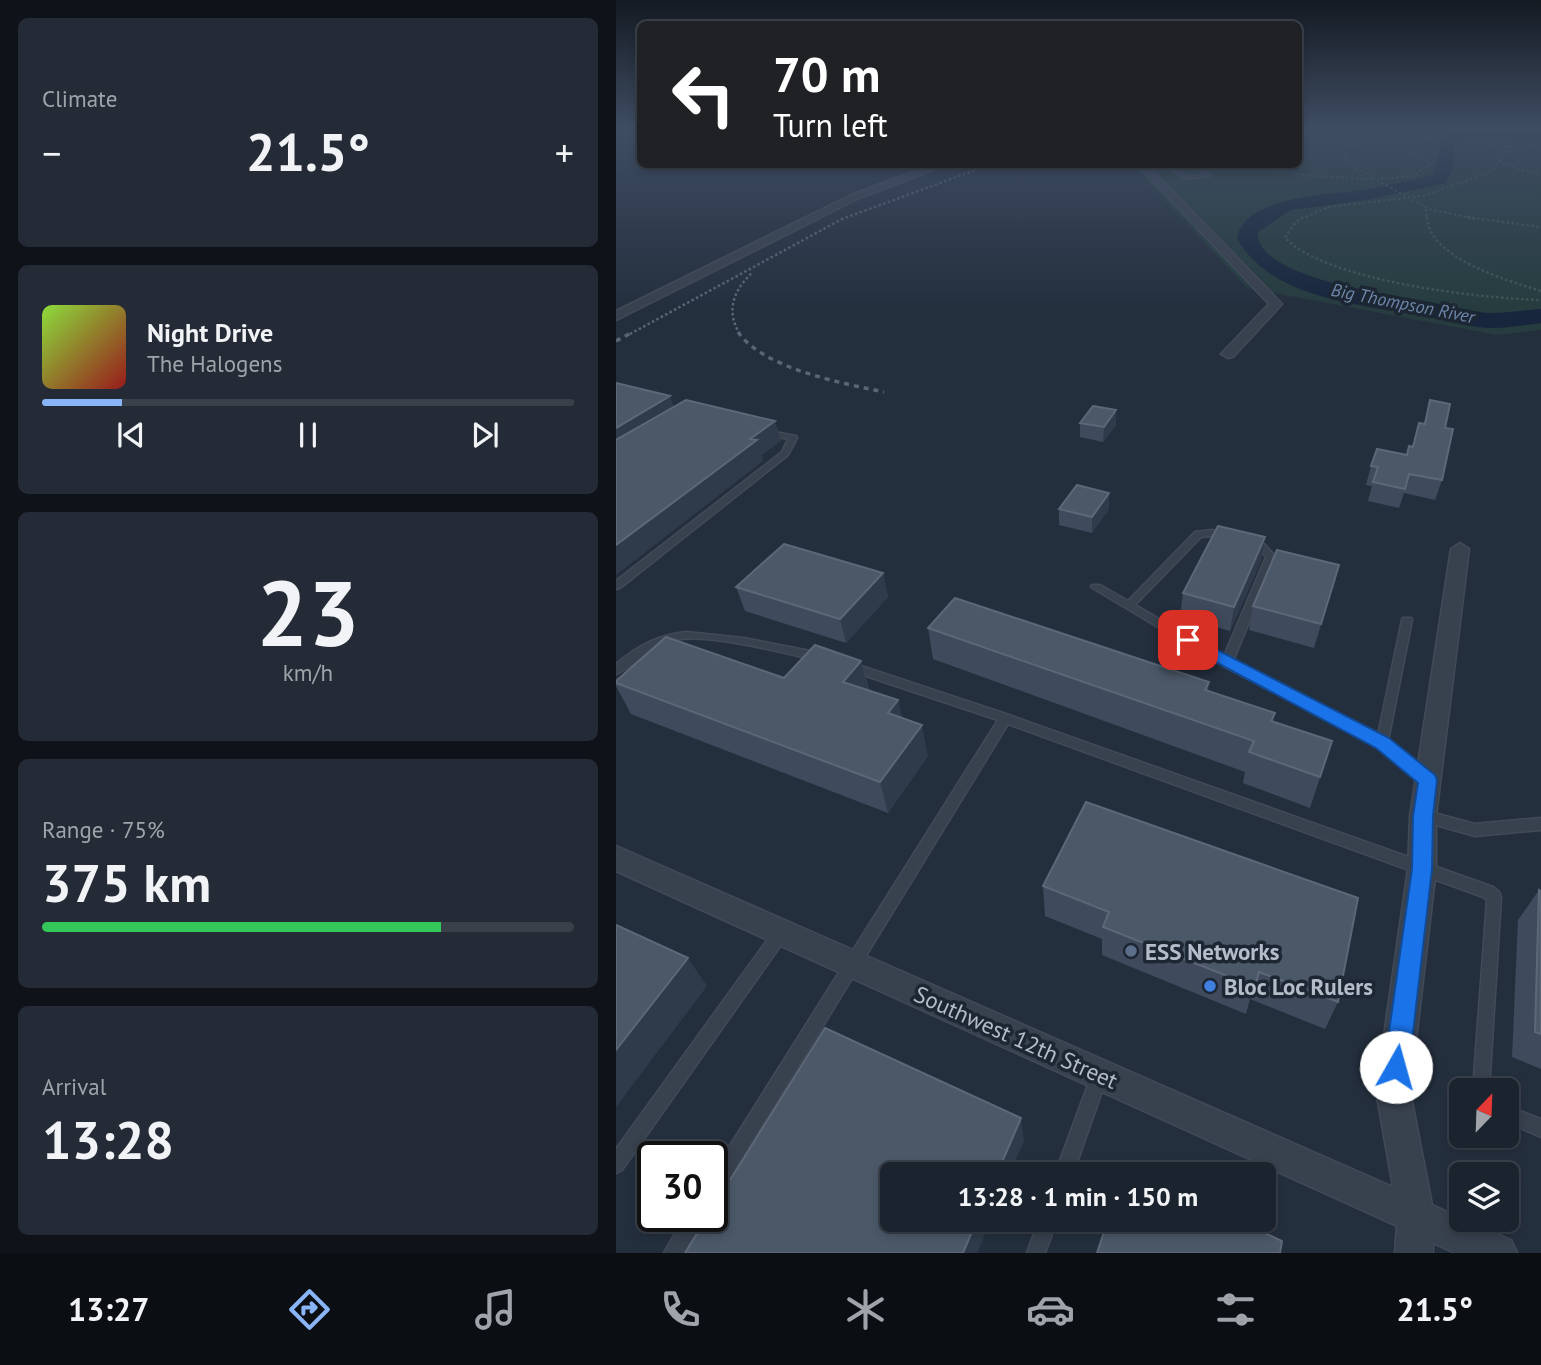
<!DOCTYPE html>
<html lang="en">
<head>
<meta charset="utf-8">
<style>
  :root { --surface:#1b232e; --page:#242b36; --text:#f1f3f6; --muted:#a0a4aa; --line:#39404a; --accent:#8ab4f8 }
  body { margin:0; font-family:"PT Sans",sans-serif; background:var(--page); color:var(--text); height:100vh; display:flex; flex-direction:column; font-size:26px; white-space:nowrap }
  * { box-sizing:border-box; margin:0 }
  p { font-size:23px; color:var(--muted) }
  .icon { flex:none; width:38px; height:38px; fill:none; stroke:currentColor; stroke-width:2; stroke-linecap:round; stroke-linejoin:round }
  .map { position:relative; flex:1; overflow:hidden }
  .sheet { display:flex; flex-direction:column; gap:18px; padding:18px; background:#0f1319; width:616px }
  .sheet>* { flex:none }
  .top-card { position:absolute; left:21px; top:21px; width:665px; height:147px; border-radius:10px; box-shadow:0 4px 10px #0003,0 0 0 2px var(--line); background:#202124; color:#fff; overflow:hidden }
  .needle { width:46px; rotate:23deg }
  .buttons { position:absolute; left:833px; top:1078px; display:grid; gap:14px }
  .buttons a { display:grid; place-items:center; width:70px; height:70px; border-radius:10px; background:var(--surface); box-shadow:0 4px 10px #0003,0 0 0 2px var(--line); font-size:35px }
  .speed { position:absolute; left:21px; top:1141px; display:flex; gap:14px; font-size:35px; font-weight:700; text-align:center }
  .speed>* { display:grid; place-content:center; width:91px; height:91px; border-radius:50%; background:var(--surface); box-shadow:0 4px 10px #0003,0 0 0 2px var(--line); line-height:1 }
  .speed .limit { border:4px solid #111; border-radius:10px; background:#fff; color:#111 }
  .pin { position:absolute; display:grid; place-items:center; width:60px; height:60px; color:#fff; margin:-30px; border-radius:14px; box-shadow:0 4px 10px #0006 }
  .me { position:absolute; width:77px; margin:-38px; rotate:7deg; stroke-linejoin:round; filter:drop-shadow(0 0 5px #0008) }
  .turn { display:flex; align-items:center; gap:24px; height:147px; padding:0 21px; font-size:32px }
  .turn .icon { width:91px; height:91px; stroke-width:2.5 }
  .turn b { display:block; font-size:49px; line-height:60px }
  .big { font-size:52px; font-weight:600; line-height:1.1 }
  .sheet .widget { flex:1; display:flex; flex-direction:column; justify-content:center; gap:10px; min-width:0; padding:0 24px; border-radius:10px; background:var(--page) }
  .sheet .dial { align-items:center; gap:0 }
  .dial b { font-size:91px; line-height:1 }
  .song { display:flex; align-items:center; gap:21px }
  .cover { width:84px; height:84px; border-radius:10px; background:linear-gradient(135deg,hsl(90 70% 55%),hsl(0 70% 35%)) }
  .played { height:7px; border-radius:4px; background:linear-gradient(90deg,var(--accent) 15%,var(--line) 15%) }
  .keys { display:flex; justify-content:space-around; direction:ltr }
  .heat { display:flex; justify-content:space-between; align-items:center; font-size:38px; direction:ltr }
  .charge { height:10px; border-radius:5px; background:linear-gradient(90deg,#34c759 75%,var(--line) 0) }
  .trip { position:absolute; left:264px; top:1162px; width:396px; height:70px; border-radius:10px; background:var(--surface); box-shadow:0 4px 10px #0003,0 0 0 2px var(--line); font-weight:600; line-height:70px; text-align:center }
  .menu { display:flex; height:112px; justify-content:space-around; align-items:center; background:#0b0e12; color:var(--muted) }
  .menu .icon { width:49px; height:49px }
  .menu .active { color:var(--accent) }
  .menu b { font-size:32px; color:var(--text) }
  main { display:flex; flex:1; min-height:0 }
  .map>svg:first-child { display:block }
</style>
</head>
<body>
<main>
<section class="sheet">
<div class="widget"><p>Climate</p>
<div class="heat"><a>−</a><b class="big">21.5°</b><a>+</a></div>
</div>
<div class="widget">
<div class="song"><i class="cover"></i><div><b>Night Drive</b><p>The Halogens</p></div></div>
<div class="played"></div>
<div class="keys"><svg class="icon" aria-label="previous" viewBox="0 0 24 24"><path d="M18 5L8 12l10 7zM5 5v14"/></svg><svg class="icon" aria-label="pause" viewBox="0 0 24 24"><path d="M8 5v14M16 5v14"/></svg><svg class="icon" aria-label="next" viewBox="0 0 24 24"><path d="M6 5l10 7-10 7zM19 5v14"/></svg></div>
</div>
<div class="widget dial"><b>23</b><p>km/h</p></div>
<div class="widget"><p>Range · 75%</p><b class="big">375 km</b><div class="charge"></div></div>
<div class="widget"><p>Arrival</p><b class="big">13:28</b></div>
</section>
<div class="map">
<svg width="925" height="1253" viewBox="0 0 925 1253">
  <rect width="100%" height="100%" fill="#242f3e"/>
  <path fill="#263c3f" d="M683,130h242v200l-44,5 -250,-47 -115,-123 166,-1z"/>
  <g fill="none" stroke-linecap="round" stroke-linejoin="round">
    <path fill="#17263c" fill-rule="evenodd" d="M915,130l10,1v10l-59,-6 -27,5 -2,28 -7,15 -80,17 -75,10 -33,22c-4,46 138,64 171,70 20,4 43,11 64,11 15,0 32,-3 48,-4v14c-16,2 -32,5 -48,5 -22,0 -47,-8 -69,-12 -63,-12 -151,-16 -187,-77 6,-44 94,-44 127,-49 23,-4 46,-10 69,-15l10,-40 12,-5z"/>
    <g stroke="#414a57" stroke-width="3">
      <path id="lane" d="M556,164l15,13 18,-2 -10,-11h5l10,12 -26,3 -17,-15z
        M148,430l32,6 1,2 -9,17 -168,133 -4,1v-8l166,-129 6,-13 -24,-5z
        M596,530l16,5 2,2 -5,3 -14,-4 -10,1 -66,68 89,51 42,-99 -8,-9 -12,-5 5,-3 13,4 12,13 -43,104 145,74 24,-115 1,-2h8l1,2 -24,121 42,33 2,4 -2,4 -4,1 -4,-1 -44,-36 -155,-80 -132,-79 1,-2h8l28,16 67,-69z
        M70,632l58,6 76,15 5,4 -5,4c-37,-8 -120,-31 -154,-19 -20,7 -32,25 -50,32v-10c22,-18 41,-29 70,-32z
        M236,663l157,52 484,172 6,5 2,5 -12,193h-16l14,-190 -4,-3 -475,-173 -290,473 -6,3v-26l286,-454 -150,-50 -2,-3 2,-3z
        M807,810l52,14 66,-6v12l-66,6 -57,-16 -2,-4 2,-4z
        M165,926l5,2 2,5 -2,5 -164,232 -6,3v-24l160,-221z
        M483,1069l6,2 2,6 -34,97h-18l38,-103z
        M891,1106l34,13v18l-34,-15z
        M69,1216h20l-21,37h-20z
        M423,1220h18l-12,33h-18z"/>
    </g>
    <g stroke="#414a57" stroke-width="3">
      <path id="street" d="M318,164h14l-91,35 -241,121v-9l235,-116z
        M521,164h9l136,140 -49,53 -5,1 -7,-4 48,-50z
        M844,543l9,6 -33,267v53l-26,222 22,114 79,35 6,13h-62l-22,-10v10h-38l2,-27 -781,-355v-25l777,341 -17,-96 32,-222 2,-53 41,-267z"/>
    </g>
    <path stroke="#3f5557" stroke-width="2" stroke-dasharray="2.5 2.5" stroke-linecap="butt" d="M751,130l-20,11 -4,8 2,8 10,11 74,41 46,10
      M804,136l95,12
      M733,140l56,3 25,-5
      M728,145l51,4 30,8 4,7 -15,12 -36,3
      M883,160l21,10 21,4
      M626,164l68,12 63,3
      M810,209l1,10
      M685,219l27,-12 95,-11 65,-23 8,-6 9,-15 36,-7"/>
    <path stroke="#3f5557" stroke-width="2.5" stroke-dasharray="2.5 2.5" stroke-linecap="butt" d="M687,217l-8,6 -10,15c44,44 194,60 256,62
      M811,217c1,41 82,64 114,74
      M851,217l74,10"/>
    <use href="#lane" fill="#38414e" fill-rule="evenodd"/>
    <use href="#street" fill="#38414e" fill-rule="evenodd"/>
    <path stroke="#5a6575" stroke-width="2.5" stroke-dasharray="2.5 2.5" stroke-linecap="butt" d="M14,334l212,-115 150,-55
      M124,334c-15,-23 -6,-45 13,-62"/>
    <path stroke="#5a6575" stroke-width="3.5" stroke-dasharray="5 5" stroke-linecap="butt" d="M122,332c26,37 104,51 146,60
      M0,341l17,-9"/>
  </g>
  <path fill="#3f4b5c" d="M814,400l15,28 -3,52 -7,20 -31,-7 -5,15 -31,-7 4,-15 -6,-1 5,-19 35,-11 6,-8 7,-24h5z
    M464,423l36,2 -13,17 -23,-5z
    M493,493v16l-17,24 -33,-8v-16z
    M645,561l-31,70 -50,-14 3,-24z
    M723,565l-25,83 -65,-18 4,-24z
    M267,573l5,24 -42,46 -101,-32 -9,-24z
    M312,628l281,54 -1,9 67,22 -2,8 59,20 -22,67 -67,-25 2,-11 -312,-113z
    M245,661l8,29 29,10 4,18 26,38 -40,57 -257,-99 -15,-28v-5l168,-3z
    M427,886l295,116 -13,27 -75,-30 -4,15 -144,-59v-16l-57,-23z
    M923,890l2,1v178l-29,-12 6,-137z"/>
  <path fill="#2f3b4b" d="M54,396l7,20 -61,38v-26z
    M500,410v15l-13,17 1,-15z
    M159,421l6,20 -19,14 1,6 -147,114v-30l134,-106z
    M493,493v16l-17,24v-16z
    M649,537l-4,24 -31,70 4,-24z
    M723,565l-6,24 -19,59 7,-24z
    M267,573l5,24 -42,46 -6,-24z
    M245,661l8,32 -26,-11z
    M282,700l7,32 -17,-19z
    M306,725l6,31 -40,57 -8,-31z
    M72,958l19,28 -91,121v-57z
    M405,1118l3,23 -14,33h-13z
    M361,1220h14l-14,33h-14z"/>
  <path fill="#4b5868" stroke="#5c6777" stroke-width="2" d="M0,383l54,13 -54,32z
    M70,400l89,21 -25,18 7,1 -141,105v-105z
    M814,400l20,4 -5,24 8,1 -11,51 -33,-6 -4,15 -32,-7 5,-15 -7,-1 6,-17 30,6 2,-9 4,1 6,-24 6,1z
    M477,406l23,4 -12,17 -24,-4z
    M461,485l32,8 -17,24 -33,-8z
    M602,526l47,11 -31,70 -51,-14z
    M168,544l99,29 -43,46 -104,-32z
    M661,550l62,15 -18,59 -68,-18z
    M339,598l254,84 -4,8 70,23 -4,8 61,20 -12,36 -71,-25 5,-11 -326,-113z
    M50,637l118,41 31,-33 46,16 -18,21 55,18 -10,13 34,12 -42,57 -264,-99v-2z
    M470,802l272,96 -20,104 -79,-30 -4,15 -152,-60 6,-15 -66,-26z
    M923,890l2,1v143l-6,-2z
    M0,925l72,33 -72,92z
    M209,1028l196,90 -24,56h-105v46h85l-14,33h-278l23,-37h4v-7z
    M510,1167l16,7h-19z
    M492,1220h129l45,21 -2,12h-183z"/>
  <linearGradient id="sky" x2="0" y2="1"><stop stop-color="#141a22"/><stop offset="0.42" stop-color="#3f4d63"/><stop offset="1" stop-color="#3f4d63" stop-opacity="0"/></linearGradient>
  <rect width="925" height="306" fill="url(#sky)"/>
  <path fill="#1a73e8" stroke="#114b97" stroke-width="2" d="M572,635l201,103 46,37 2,5 -4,36 -1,53 -23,198 -4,8 -9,4 -8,-4 -4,-8 28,-198 1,-53 5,-33 -42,-35 -194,-104 -2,-4 2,-4z"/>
  <circle fill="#5c6f8a" stroke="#1d2633" stroke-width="2.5" cx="515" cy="951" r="7"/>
  <circle fill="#3f7fe0" stroke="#1d2633" stroke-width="2.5" cx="594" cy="986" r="7"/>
  <g text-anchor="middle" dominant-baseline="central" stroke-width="7" stroke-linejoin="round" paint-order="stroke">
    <g font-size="18" font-style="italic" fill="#6d86a8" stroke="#1d2633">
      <text transform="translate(787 303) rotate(11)">Big Thompson River</text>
    </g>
    <g font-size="23" font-weight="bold" fill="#b4bcc9" stroke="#1d2633" text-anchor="start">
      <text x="529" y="951">ESS Networks</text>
      <text x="608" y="986">Bloc Loc Rulers</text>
    </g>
    <g font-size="23" fill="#b4bcc9" stroke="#1d2633">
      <text transform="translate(400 1037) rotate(24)">Southwest 12th Street</text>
    </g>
  </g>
</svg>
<div class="buttons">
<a><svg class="needle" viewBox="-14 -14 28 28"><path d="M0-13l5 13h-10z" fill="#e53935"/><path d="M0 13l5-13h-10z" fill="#a0a4aa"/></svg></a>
<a><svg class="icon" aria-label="layers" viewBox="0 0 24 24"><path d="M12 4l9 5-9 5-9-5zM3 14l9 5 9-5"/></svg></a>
</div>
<div class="speed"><div class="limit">30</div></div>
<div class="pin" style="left:572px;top:640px;background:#d93025"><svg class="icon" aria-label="arrive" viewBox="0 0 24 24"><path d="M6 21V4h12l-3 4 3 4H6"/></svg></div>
<svg class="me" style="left:780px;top:1067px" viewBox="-20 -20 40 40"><circle r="19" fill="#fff"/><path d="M0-13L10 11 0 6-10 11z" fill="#1a73e8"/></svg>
<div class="trip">13:28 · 1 min · 150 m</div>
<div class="top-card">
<div class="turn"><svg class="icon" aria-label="left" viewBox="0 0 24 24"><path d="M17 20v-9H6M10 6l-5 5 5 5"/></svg><div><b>70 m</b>Turn left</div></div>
</div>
</div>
</main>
<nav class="menu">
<b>13:27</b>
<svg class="icon active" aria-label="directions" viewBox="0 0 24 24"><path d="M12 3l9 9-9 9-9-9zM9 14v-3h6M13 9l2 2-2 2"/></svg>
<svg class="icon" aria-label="music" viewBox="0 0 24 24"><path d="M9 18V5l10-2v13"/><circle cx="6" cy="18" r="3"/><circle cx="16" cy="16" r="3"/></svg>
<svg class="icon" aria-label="phone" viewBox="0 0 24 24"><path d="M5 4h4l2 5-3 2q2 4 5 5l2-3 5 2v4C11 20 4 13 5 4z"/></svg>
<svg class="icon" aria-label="climate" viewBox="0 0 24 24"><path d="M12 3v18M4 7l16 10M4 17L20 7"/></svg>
<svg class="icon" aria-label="car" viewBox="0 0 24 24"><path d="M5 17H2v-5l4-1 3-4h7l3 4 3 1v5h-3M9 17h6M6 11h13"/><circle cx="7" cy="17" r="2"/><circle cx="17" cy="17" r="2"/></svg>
<svg class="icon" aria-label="filters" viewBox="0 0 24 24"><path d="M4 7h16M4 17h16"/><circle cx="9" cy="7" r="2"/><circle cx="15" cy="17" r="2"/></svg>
<b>21.5°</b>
</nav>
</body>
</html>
